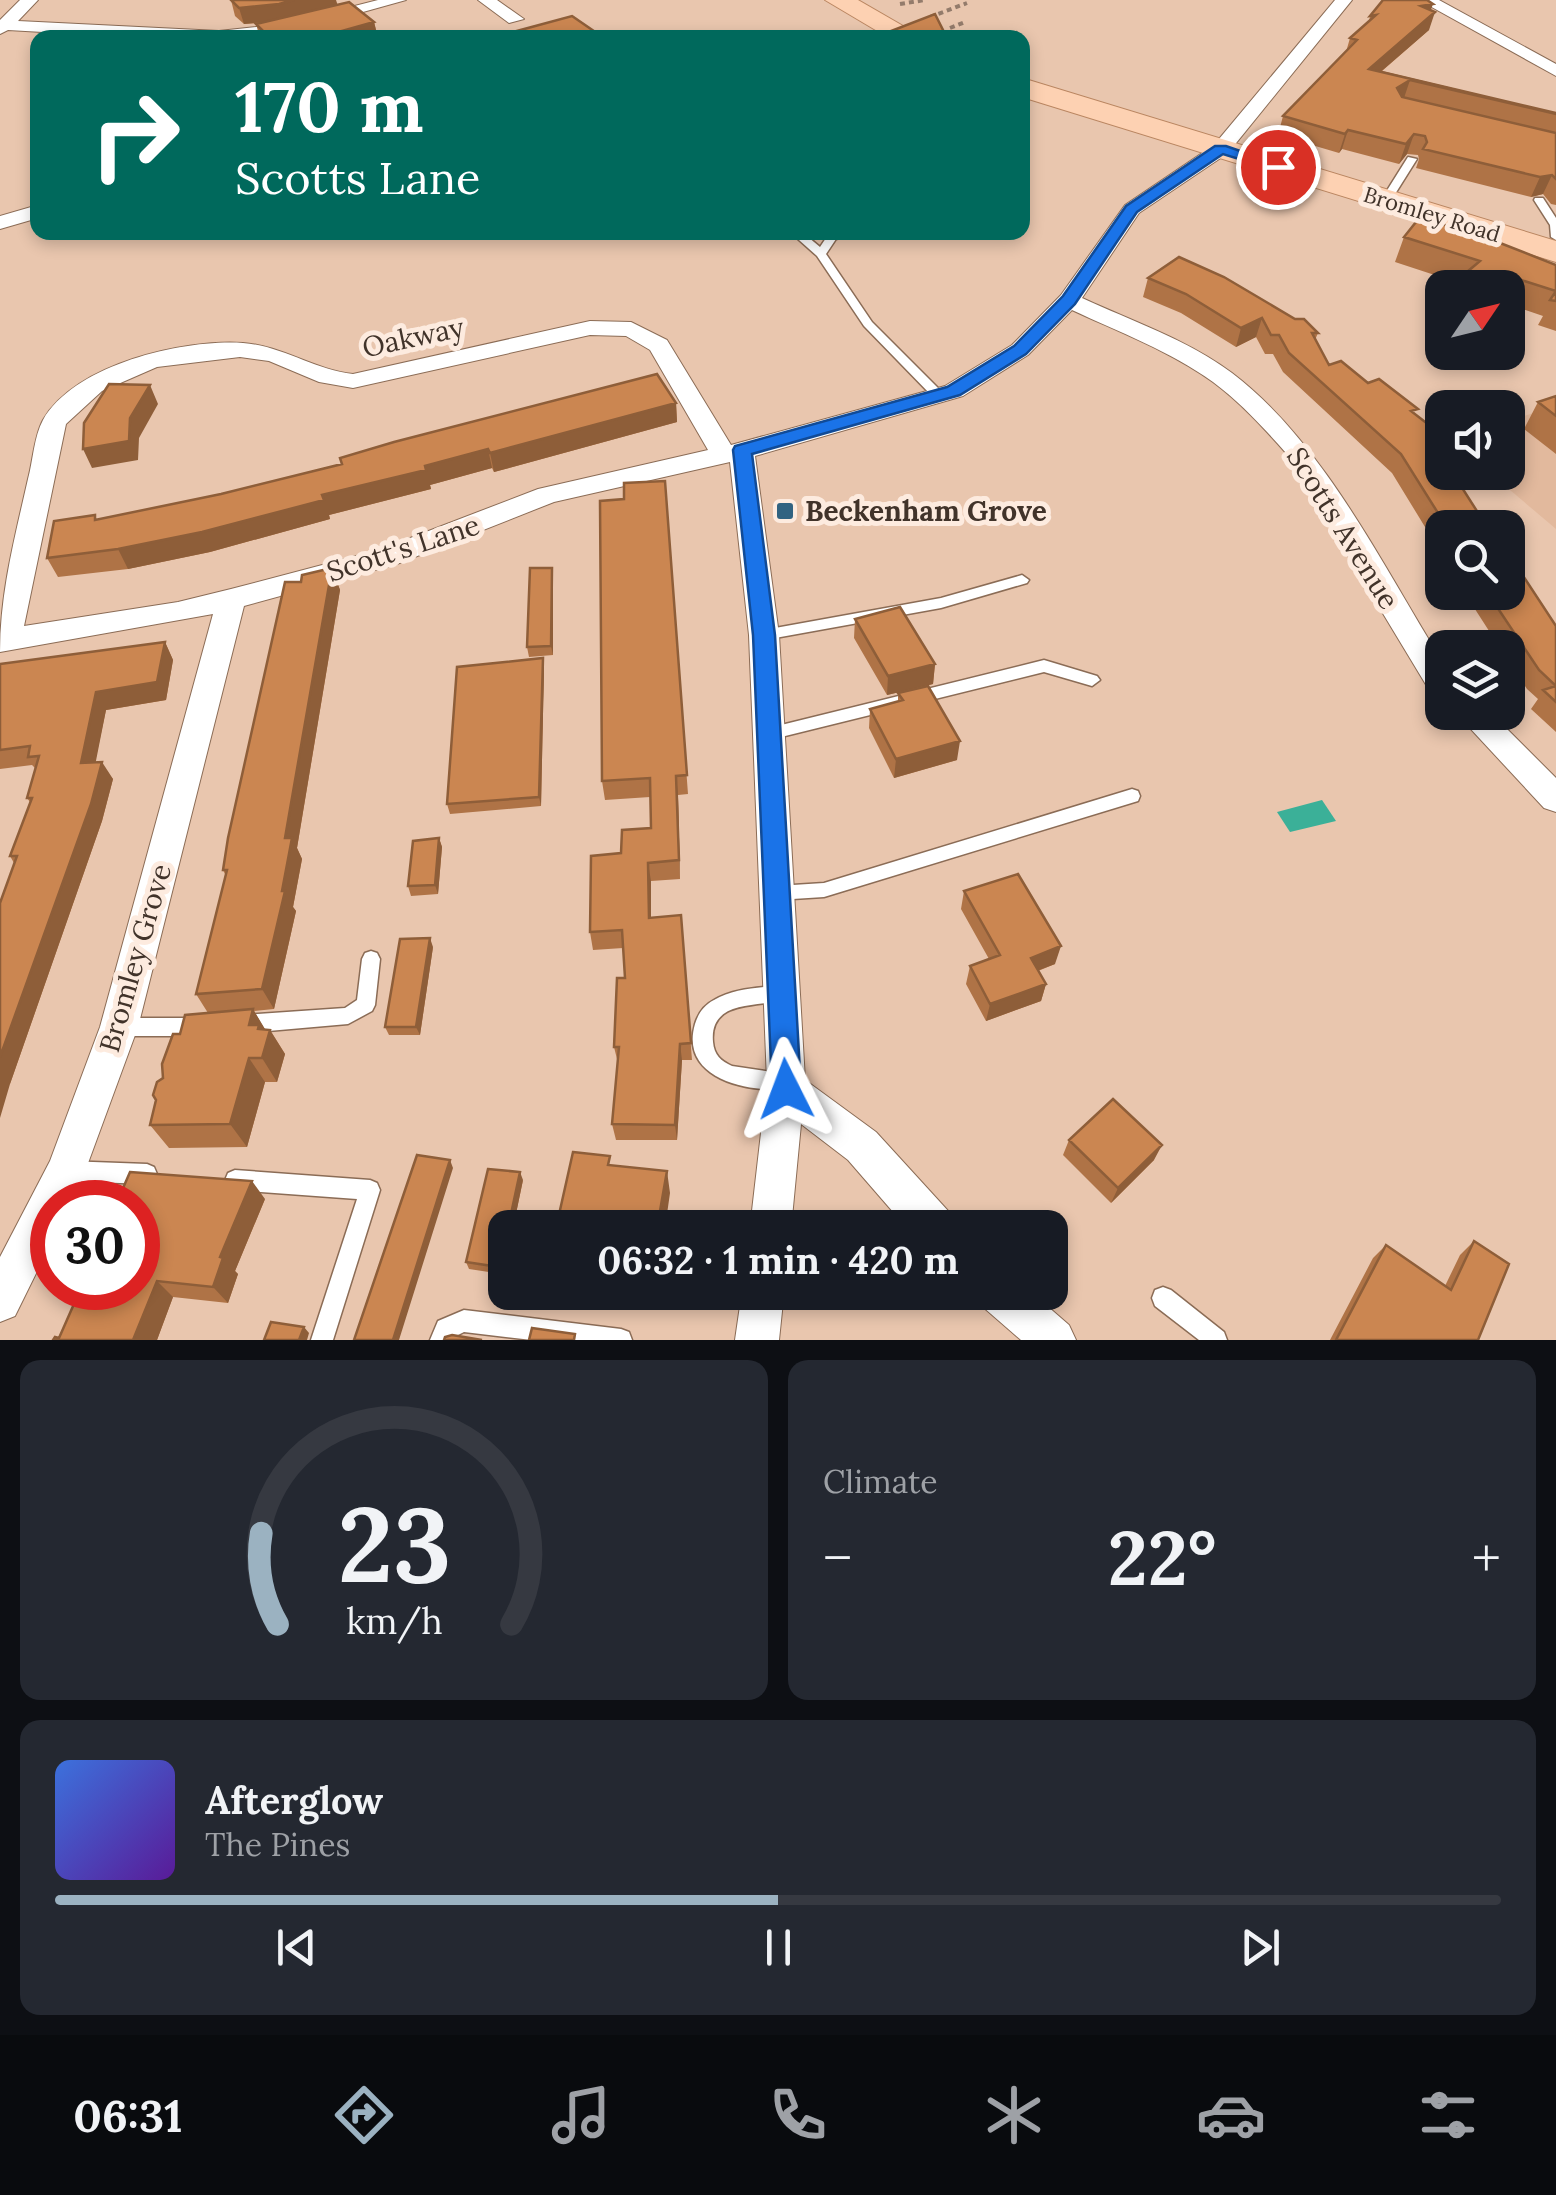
<!DOCTYPE html>
<html lang="en">
<head>
<meta charset="utf-8">
<style>
  :root { --surface:#171b24; --page:#242831; --text:#f1f3f6; --muted:#9ea1a6; --line:#363941; --accent:#9bb2c1 }
  body { margin:0; font-family:Lora,serif; background:var(--page); color:var(--text); height:100vh; display:flex; flex-direction:column; font-size:38px; white-space:nowrap }
  * { box-sizing:border-box; margin:0 }
  p { font-size:32px; color:var(--muted) }
  .icon { flex:none; width:55px; height:55px; fill:none; stroke:currentColor; stroke-width:2; stroke-linecap:round; stroke-linejoin:round }
  .map { position:relative; height:1340px; overflow:hidden }
  .drawer { display:flex; flex-direction:column; gap:20px; padding:20px; background:#0d0f14; flex:1 }
  .drawer>* { flex:none }
  .guide { position:absolute; left:30px; top:30px; width:1000px; height:210px; border-radius:20px; box-shadow:0 5px 15px #0003; background:#00695c; color:#fff; overflow:hidden }
  .needle { width:65px; rotate:55deg }
  .controls { position:absolute; left:1425px; top:270px; display:grid; gap:20px }
  .controls a { display:grid; place-items:center; width:100px; height:100px; border-radius:20px; background:var(--surface); box-shadow:0 5px 15px #0003; font-size:50px }
  .speed { position:absolute; left:30px; top:1180px; display:flex; gap:20px; font-size:50px; font-weight:700; text-align:center }
  .speed>* { display:grid; place-content:center; width:130px; height:130px; border-radius:50%; background:var(--surface); box-shadow:0 5px 15px #0003; line-height:1 }
  .speed .limit { border:15px solid #d22; background:#fff; color:#111 }
  .pin { position:absolute; display:grid; place-items:center; width:85px; height:85px; color:#fff; margin:-42px; border:5px solid #fff; border-radius:50%; box-shadow:0 2px 10px #0007 }
  .me { position:absolute; width:110px; margin:-55px; rotate:357deg; stroke-linejoin:round; filter:drop-shadow(0 0 8px #0008) }
  .turn { display:flex; align-items:center; gap:35px; height:210px; padding:0 40px; font-size:45px }
  .turn .icon { width:130px; height:130px; stroke-width:2.5 }
  .turn b { display:block; font-size:70px; line-height:85px }
  .big { font-size:75px; font-weight:700; line-height:1.1 }
  .drawer .card { flex:1; display:flex; flex-direction:column; justify-content:center; gap:15px; min-width:0; padding:0 35px; border-radius:20px; background:var(--page) }
  .drawer .dial { align-items:center; gap:0 }
  .dial svg { height:260px; overflow:visible; fill:none; stroke:var(--line); stroke-width:7; stroke-linecap:round; text-anchor:middle }
  .dial text { fill:var(--text); stroke:none }
  .song { display:flex; align-items:center; gap:30px }
  .cover { width:120px; height:120px; border-radius:15px; background:linear-gradient(135deg,hsl(220 70% 55%),hsl(270 70% 35%)) }
  .played { height:10px; border-radius:5px; background:linear-gradient(90deg,var(--accent) 50%,var(--line) 50%) }
  .keys { display:flex; justify-content:space-around; direction:ltr }
  .heat { display:flex; justify-content:space-between; align-items:center; font-size:55px; direction:ltr }
  .drawer .tiles { flex:1; display:grid; gap:20px; grid-template-columns:1fr 1fr }
  .card:last-child { grid-column:span 2 }
  .trip { position:absolute; left:488px; top:1210px; width:580px; height:100px; border-radius:20px; background:var(--surface); box-shadow:0 5px 15px #0003; font-weight:700; line-height:100px; text-align:center }
  .tabs { display:flex; height:160px; justify-content:space-around; align-items:center; background:#090b0e; color:var(--muted) }
  .tabs .icon { width:70px; height:70px }
  .tabs .selected { color:var(--accent) }
  .tabs b { font-size:45px; color:var(--text) }
  .map>svg:first-child { display:block }
</style>
</head>
<body>
<div class="map">
<svg width="1556" height="1340" viewBox="0 0 1556 1340">
  <rect width="100%" height="100%" fill="#e9c6ae"/>
  <path fill="#e2b99d" d="M1556,406v123l-59,-50 14,-3 -3,-4v-51z"/>
  <path fill="#3bb098" d="M1322,800l14,21 -46,11 -13,-20z"/>
  <g fill="none" stroke-linecap="round" stroke-linejoin="round">
    <g stroke="#8b6c56" stroke-width="3">
      <path id="lane" d="M1408,157l9,2 -27,43h-8l-1,-2z
        M1535,198h8l13,20v22l-5,-3 -1,-12 -16,-25z
        M790,232h12l18,15 8,-12 33,-3 -25,7 -10,15 46,68 70,70v6h-8l-70,-72 -47,-70z
        M1022,575l7,5 -2,3 -86,25 -177,32 -7,-5 7,-5 177,-32z
        M1044,660l53,16 3,4 -8,6 -48,-14 -275,68 -6,-2 -2,-4 2,-4 6,-2z
        M1132,789l6,2 2,5 -2,5 -314,96 -47,3 -6,-2 -3,-5 3,-5 6,-2 47,-3z
        M371,951l6,2 3,6 -5,46 -3,6 -24,13 -104,9 -7,-3 -2,-6 2,-6 7,-3 101,-7 12,-8 5,-41 3,-6z
        M782,985l6,2 3,6 -3,6c-27,9 -79,-1 -75,43 1,13 8,19 19,24l61,9 3,6 -3,6c-10,4 -20,3 -31,2 -36,-3 -80,-20 -67,-65 3,-10 9,-19 19,-24 20,-12 45,-12 68,-15z
        M120,1018h82l7,3 2,6 -2,6 -7,3h-82l-7,-3 -2,-6 2,-6z
        M66,1161l81,3 7,3 3,7 -3,7 -7,3 -81,-3 -7,-3 -3,-7 3,-7z
        M235,1170l135,10 7,3 3,7 -47,150h-22l46,-141 -122,-9 -7,-3 -3,-7 3,-7z
        M1163,1287l8,3 53,42 3,8h-28l-44,-34 -3,-8 3,-8z
        M464,1310l157,19 8,3 3,8h-100l-68,-8 -10,5 -2,3h-22l8,-19z"/>
    </g>
    <g stroke="#8b6c56" stroke-width="2">
      <path id="street" d="M20,0h18l-20,21 201,10 65,-7 94,-24h28l-122,34 -31,4h-106l-139,-8 -8,4v-14z
        M478,0h19l27,19 -15,4z
        M1335,0h17l-124,153 -89,60 -57,85c50,23 106,42 150,75 91,69 150,192 210,288v35l-11,-3 -145,-240c-23,-26 -46,-51 -73,-71 -43,-31 -94,-50 -141,-72l-44,45 -65,41 -208,60 24,179 26,445 71,52 74,81 5,15h-48l-59,-68 -47,-36 -10,104h-41l17,-147 -18,-446 -19,-173 -176,40 -157,62 -153,42 -106,421 -58,158 -9,17h-19v39l-37,75 -15,6v-65l50,-96 50,-134 113,-413 -213,38c0,-60 15,-115 28,-173 5,-18 6,-43 15,-59 32,-56 141,-81 200,-77 40,3 71,27 110,31l237,-53 41,1 36,18 64,105 214,-59 67,-41 49,-50 64,-90 89,-60zM590,335l36,1 24,14 58,100 -170,39 -159,61 -148,39 -53,13 -154,24 42,-202 36,-33 55,-24 83,-10 29,4 50,21 34,6z
        M1419,0h20l117,64v12z
        M38,205v13l-38,11v-13z
        M1455,712h35l66,66v34l-12,-4z
        M742,1292h42l-5,48h-44z
        M977,1292h54l38,33 7,15h-55l-38,-33z"/>
    </g>
    <g stroke="#ba8661" stroke-width="2">
      <path id="primary" d="M825,0h33l66,38h-35z
        M1022,78l534,163v21l-534,-165z"/>
    </g>
    <path stroke="#937b6b" stroke-width="4" stroke-dasharray="5 4" stroke-linecap="butt" d="M900,4l25,-4
      M930,17l37,-14
      M950,28l15,-6
      M1005,38l16,-7"/>
    <use href="#lane" fill="#fff" fill-rule="evenodd"/>
    <use href="#street" fill="#fff" fill-rule="evenodd"/>
    <use href="#primary" fill="#fdd1b2" fill-rule="evenodd"/>
  </g>
  <path fill="#af7346" d="M231,0l106,5 37,17 4,16h-118l-4,-14 6,-1 -18,1 -9,-8z
    M1430,10l-1,20 -47,41 174,42v92l-5,-1 -8,-10 -12,3 -115,-29 3,-9 -1,-4 -11,-1 -8,10 -57,-15 -3,4 -61,-18 5,-19 63,-64 4,-14 19,-16 1,-6z
    M1404,237l152,28v66l-18,-6 5,-9 -35,-12v-16h-48l2,-4 -67,-22z
    M1148,278l170,55 -3,7 14,25 39,18 47,31 57,70 -11,3 21,32 -4,9h-36v12h-9l-41,-67 -109,-101 -10,-18h-8l-9,-17 -20,10 -55,-34 -38,-16z
    M1556,396v58l-32,-25 14,-27z
    M676,403l1,19 -183,50 -2,-4 -62,17 1,4 -102,26 1,4 -120,33 -82,17 -70,8 -11,-19 51,-38z
    M666,500l22,294 -10,1 2,84 -29,2v37l30,-3 11,145h-10l-5,80h-61l-4,-16 6,-61 -4,-16 11,-69 -2,-30 -30,2 -3,-18 31,-79 30,-25 -1,-31 -45,3 -3,-19z
    M332,568l8,22 -43,258 5,11 -9,48 3,4 -22,98 -20,2 11,19h5l15,24 -8,28h-12l-18,65 -78,1 -19,-23 13,-47 17,-44 28,-21 -12,-19 30,-118 -3,-6 78,-288z
    M553,578v77l-24,2 -2,-10z
    M1464,592h44l48,34v106l-25,-23 7,-10 -11,-10 -19,-29v-12h-8z
    M855,619l80,45 -2,20 -46,11 -33,-57z
    M165,642l8,18 -7,40 -60,10 -11,52 18,17 -11,42 -92,263 4,-221 -4,-7 20,-54 -3,-4 9,-29 -4,-4 -32,4v-105z
    M544,668l-3,138 -91,8 -3,-10z
    M898,693l59,67 -63,18 -25,-50 1,-19 28,-7z
    M439,838l3,9 -4,47 -27,2 -3,-10z
    M964,891l91,73 -17,7 8,13 -5,17 -55,20 -20,-37 4,-18 19,-7 -28,-50z
    M433,947l-13,88h-31l-4,-8z
    M1069,1140l85,20 -43,43 -48,-48z
    M523,1180l-10,48h-8l-3,46 -33,-5 -3,-7z
    M265,1199l-30,72 3,3 -10,29 -55,-6 -16,43h-104l6,-2z
    M1474,1241l4,99h-148l43,-82 13,-13 59,41 15,-31z"/>
  <path fill="#8e5e39" d="M294,0h42l2,6 -55,14 -39,4 -5,-16z
    M1433,4l-5,14 7,-6 -6,18 -66,57 6,-18 52,-63z
    M374,22l4,16h-61z
    M1410,80l-6,18 -14,9 7,-19z
    M1348,130l-6,19 -3,4 6,-19z
    M1414,134l-7,20 -8,10 7,-20z
    M1552,175l-9,19 -12,3 9,-20z
    M1262,318l-6,19 -20,10 5,-19z
    M150,385l8,19 -19,34 -1,22 -46,8 -9,-19 47,-31z
    M676,403l1,19 -183,50 -4,-19z
    M488,449l4,19 -62,17 1,4 -102,26 1,4 -120,33 -82,17 -10,-20 204,-54z
    M1451,472h27l-6,12 -30,6z
    M332,568l8,22 -43,258 5,11 -9,48 3,4 -22,98 -12,-20 23,-151z
    M552,568l1,10v77l-2,-9z
    M165,642l8,18 -7,40 -60,10 -14,71 -11,-18 15,-71z
    M543,658l1,10 -3,138 -2,-9z
    M935,664l-2,20 -46,11 1,-19z
    M960,741l-3,19 -63,18 2,-19z
    M102,762l11,17 -11,42 -92,263 -10,34v-61z
    M676,776l2,19 2,84 -1,-19z
    M439,838l3,9 -4,47 -3,-9z
    M648,863l3,18v55l-2,-18z
    M430,938l3,9 -13,88 -4,-8z
    M1061,946l-6,18 -29,11 5,-17z
    M1046,984l-5,17 -55,20 4,-17z
    M253,1009l15,25 2,-4 15,24 -8,28 -15,-24 -13,-33z
    M680,1044l2,16 -5,80 -2,-15z
    M249,1058l16,24 -18,65 -17,-23z
    M1162,1145l-8,15 -43,43 7,-15z
    M450,1160l3,8 -54,172h-6z
    M667,1171l3,22 -5,35h-8z
    M520,1172l3,8 -10,48h-5z
    M252,1181l13,18 -30,72 3,3 -10,29 -15,-16 7,-30z
    M505,1242v21l-3,11 -3,-7z
    M157,1281l16,16 -16,43h-24z
    M304,1327l5,6 -2,7h-8z"/>
  <path fill="#cb8651" stroke="#8e5e39" stroke-width="2.5" d="M231,0h63l-15,4 -40,4z
    M1383,0h44l6,4 -12,2 14,6 -66,57 187,44v1l-146,-34 -13,8 5,9 154,36v46l-4,-4 -12,2 -117,-28 4,-7 -2,-6 -11,-2 -8,10 -58,-14 -3,4 -62,-18 74,-76 -7,-2 26,-23 -6,1z
    M349,2l25,20 -57,16h-47l-14,-14z
    M935,14l9,18 -13,6h-58z
    M572,16l32,22h-98l-4,-3z
    M1420,217l75,24 61,24v36l-6,-1 6,-9 -41,-13 -6,4 -10,-4 -6,5 -26,-11 13,-11 -76,-24z
    M1179,257l45,20 71,42h9l14,14h-6l17,32 12,-4 27,22 11,-4 39,30 -7,2 31,24v37h10l30,47 -39,2 -42,-67 -112,-101 -10,-18h-8l-9,-17 -21,10 -55,-34 -38,-16z
    M657,374l19,29 -186,50 -2,-4 -63,17 1,4 -104,25 2,5 -122,32 -84,17 -71,9 7,-37 41,-6v5l126,-26 121,-30 -2,-6 54,-16z
    M109,384l41,1 -20,33 -1,23 -46,8 1,-26z
    M1556,396v20l-18,-14z
    M665,481l22,294 -11,1 3,84 -31,3 1,55 32,-3 10,128 -11,1 -5,81 -63,-1 7,-77h-5l3,-69h8l-3,-48 -32,2 1,-76 30,-3 1,-23 29,-2 -1,-50 -48,3 -2,-280 24,-2v-16z
    M1514,562l42,64v76l-13,-12 13,-4 -17,-16 -52,-78h21v-29z
    M332,568l-47,270h7l-10,53h3l-23,98 -66,5 31,-124h-4l5,-32 57,-256h16l1,-7z
    M530,568h22l-1,78 -24,1z
    M900,607l35,57 -47,12 -33,-57z
    M165,642l-8,40 -61,10 -15,71 21,-1 -11,42 -91,253v-154l17,-47h-7l22,-58h-5l12,-42 -11,1 2,-11 -30,4v-86z
    M543,658l-4,139 -92,7 10,-137z
    M928,686l32,55 -64,18 -26,-50 33,-9 -5,-7z
    M439,838l-4,47 -27,1 5,-45z
    M1018,874l43,72 -30,12 15,26 -56,20 -20,-38 30,-11 -36,-64z
    M430,938l-14,89h-31l15,-88z
    M253,1009l-4,16h10l-1,4 12,1 -8,28h-13l-19,66 -80,1 6,-25 -3,-5 4,-13 6,-4 -1,-14 11,-30h7l5,-19z
    M1113,1099l49,46 -44,43 -49,-48z
    M573,1152l37,4 -2,9 59,6 -10,57h-101z
    M417,1155l33,5 -57,180h-39z
    M488,1169l32,3 -12,56h-3v14l-6,25 -33,-5z
    M130,1172l122,9 -32,76 3,1 -10,29 -56,-6 -24,59h-80l2,-3 4,1 22,-50h57v-86h-21z
    M1474,1241l35,23 -31,76h-142l50,-95 65,45z
    M271,1322l33,5 -5,13h-35z
    M532,1328l43,6 -1,6h-45z
    M452,1335l30,5h-38l1,-3z"/>
  <path fill="#1a73e8" stroke="#114b97" stroke-width="2.5" d="M1215,146h11l60,21 -8,4 -55,-17 -86,58 -62,92 -49,50 -66,41 -208,59 23,181 26,454 -4,10 -11,4 -10,-4 -4,-10 -19,-454 -20,-185 2,-4 212,-59 67,-41 49,-50 63,-90z"/>
  <rect fill="#316381" stroke="#fdebdf" stroke-width="4" x="775" y="501" width="20" height="20" rx="5"/>
  <g text-anchor="middle" dominant-baseline="central" stroke-width="10" stroke-linejoin="round" paint-order="stroke">
    <g font-size="22" fill="#41332a" stroke="#fdebdf">
      <text transform="translate(1432 214) rotate(17)">Bromley Road</text>
    </g>
    <g font-size="28" fill="#41332a" stroke="#fdebdf">
      <text transform="translate(413 337) rotate(-12)">Oakway</text>
      <text transform="translate(1343 528) rotate(58)">Scotts Avenue</text>
      <text transform="translate(403 548) rotate(-18)">Scott's Lane</text>
      <text transform="translate(135 958) rotate(-74)">Bromley Grove</text>
    </g>
    <g font-size="28" font-weight="bold" fill="#41332a" stroke="#fdebdf" text-anchor="start">
      <text x="805" y="511">Beckenham Grove</text>
    </g>
  </g>
</svg>
<div class="controls">
<a><svg class="needle" viewBox="-14 -14 28 28"><path d="M0-13l5 13h-10z" fill="#e53935"/><path d="M0 13l5-13h-10z" fill="#9ea1a6"/></svg></a>
<a><svg class="icon" aria-label="sound" viewBox="0 0 24 24"><path d="M4 9h4l5-4v14l-5-4H4zM17 9q2 3 0 6"/></svg></a>
<a><svg class="icon" aria-label="search" viewBox="0 0 24 24"><circle cx="10" cy="10" r="6"/><path d="M15 15l6 6"/></svg></a>
<a><svg class="icon" aria-label="layers" viewBox="0 0 24 24"><path d="M12 4l9 5-9 5-9-5zM3 14l9 5 9-5"/></svg></a>
</div>
<div class="speed"><div class="limit">30</div></div>
<div class="pin" style="left:1278px;top:167px;background:#d93025"><svg class="icon" aria-label="arrive" viewBox="0 0 24 24"><path d="M6 21V4h12l-3 4 3 4H6"/></svg></div>
<svg class="me" style="left:786px;top:1089px" viewBox="-20 -20 40 40"><path d="M0-17L14 15 0 8-14 15z" fill="#1a73e8" stroke="#fff" stroke-width="4"/></svg>
<div class="trip">06:32 · 1 min · 420 m</div>
<div class="guide">
<div class="turn"><svg class="icon" aria-label="right" viewBox="0 0 24 24"><path d="M7 20v-9h11M14 6l5 5-5 5"/></svg><div><b>170 m</b>Scotts Lane</div></div>
</div>
</div>
<section class="drawer">
<div class="tiles">
<div class="card dial"><svg viewBox="0 0 100 80">
<path d="M14 69A42 42 0 1 1 86 69"/>
<path d="M14 69A42 42 0 0 1 9 41" stroke="#9bb2c1"/>
<text x="50" y="56" font-size="32" font-weight="700">23</text>
<text x="50" y="72" font-size="11">km/h</text>
</svg></div>
<div class="card"><p>Climate</p>
<div class="heat"><a>−</a><b class="big">22°</b><a>+</a></div>
</div>
<div class="card">
<div class="song"><i class="cover"></i><div><b>Afterglow</b><p>The Pines</p></div></div>
<div class="played"></div>
<div class="keys"><svg class="icon" aria-label="previous" viewBox="0 0 24 24"><path d="M18 5L8 12l10 7zM5 5v14"/></svg><svg class="icon" aria-label="pause" viewBox="0 0 24 24"><path d="M8 5v14M16 5v14"/></svg><svg class="icon" aria-label="next" viewBox="0 0 24 24"><path d="M6 5l10 7-10 7zM19 5v14"/></svg></div>
</div>
</div>
</section>
<nav class="tabs">
<b>06:31</b>
<svg class="icon selected" aria-label="directions" viewBox="0 0 24 24"><path d="M12 3l9 9-9 9-9-9zM9 14v-3h6M13 9l2 2-2 2"/></svg>
<svg class="icon" aria-label="music" viewBox="0 0 24 24"><path d="M9 18V5l10-2v13"/><circle cx="6" cy="18" r="3"/><circle cx="16" cy="16" r="3"/></svg>
<svg class="icon" aria-label="phone" viewBox="0 0 24 24"><path d="M5 4h4l2 5-3 2q2 4 5 5l2-3 5 2v4C11 20 4 13 5 4z"/></svg>
<svg class="icon" aria-label="climate" viewBox="0 0 24 24"><path d="M12 3v18M4 7l16 10M4 17L20 7"/></svg>
<svg class="icon" aria-label="car" viewBox="0 0 24 24"><path d="M5 17H2v-5l4-1 3-4h7l3 4 3 1v5h-3M9 17h6M6 11h13"/><circle cx="7" cy="17" r="2"/><circle cx="17" cy="17" r="2"/></svg>
<svg class="icon" aria-label="filters" viewBox="0 0 24 24"><path d="M4 7h16M4 17h16"/><circle cx="9" cy="7" r="2"/><circle cx="15" cy="17" r="2"/></svg>
</nav>
</body>
</html>
